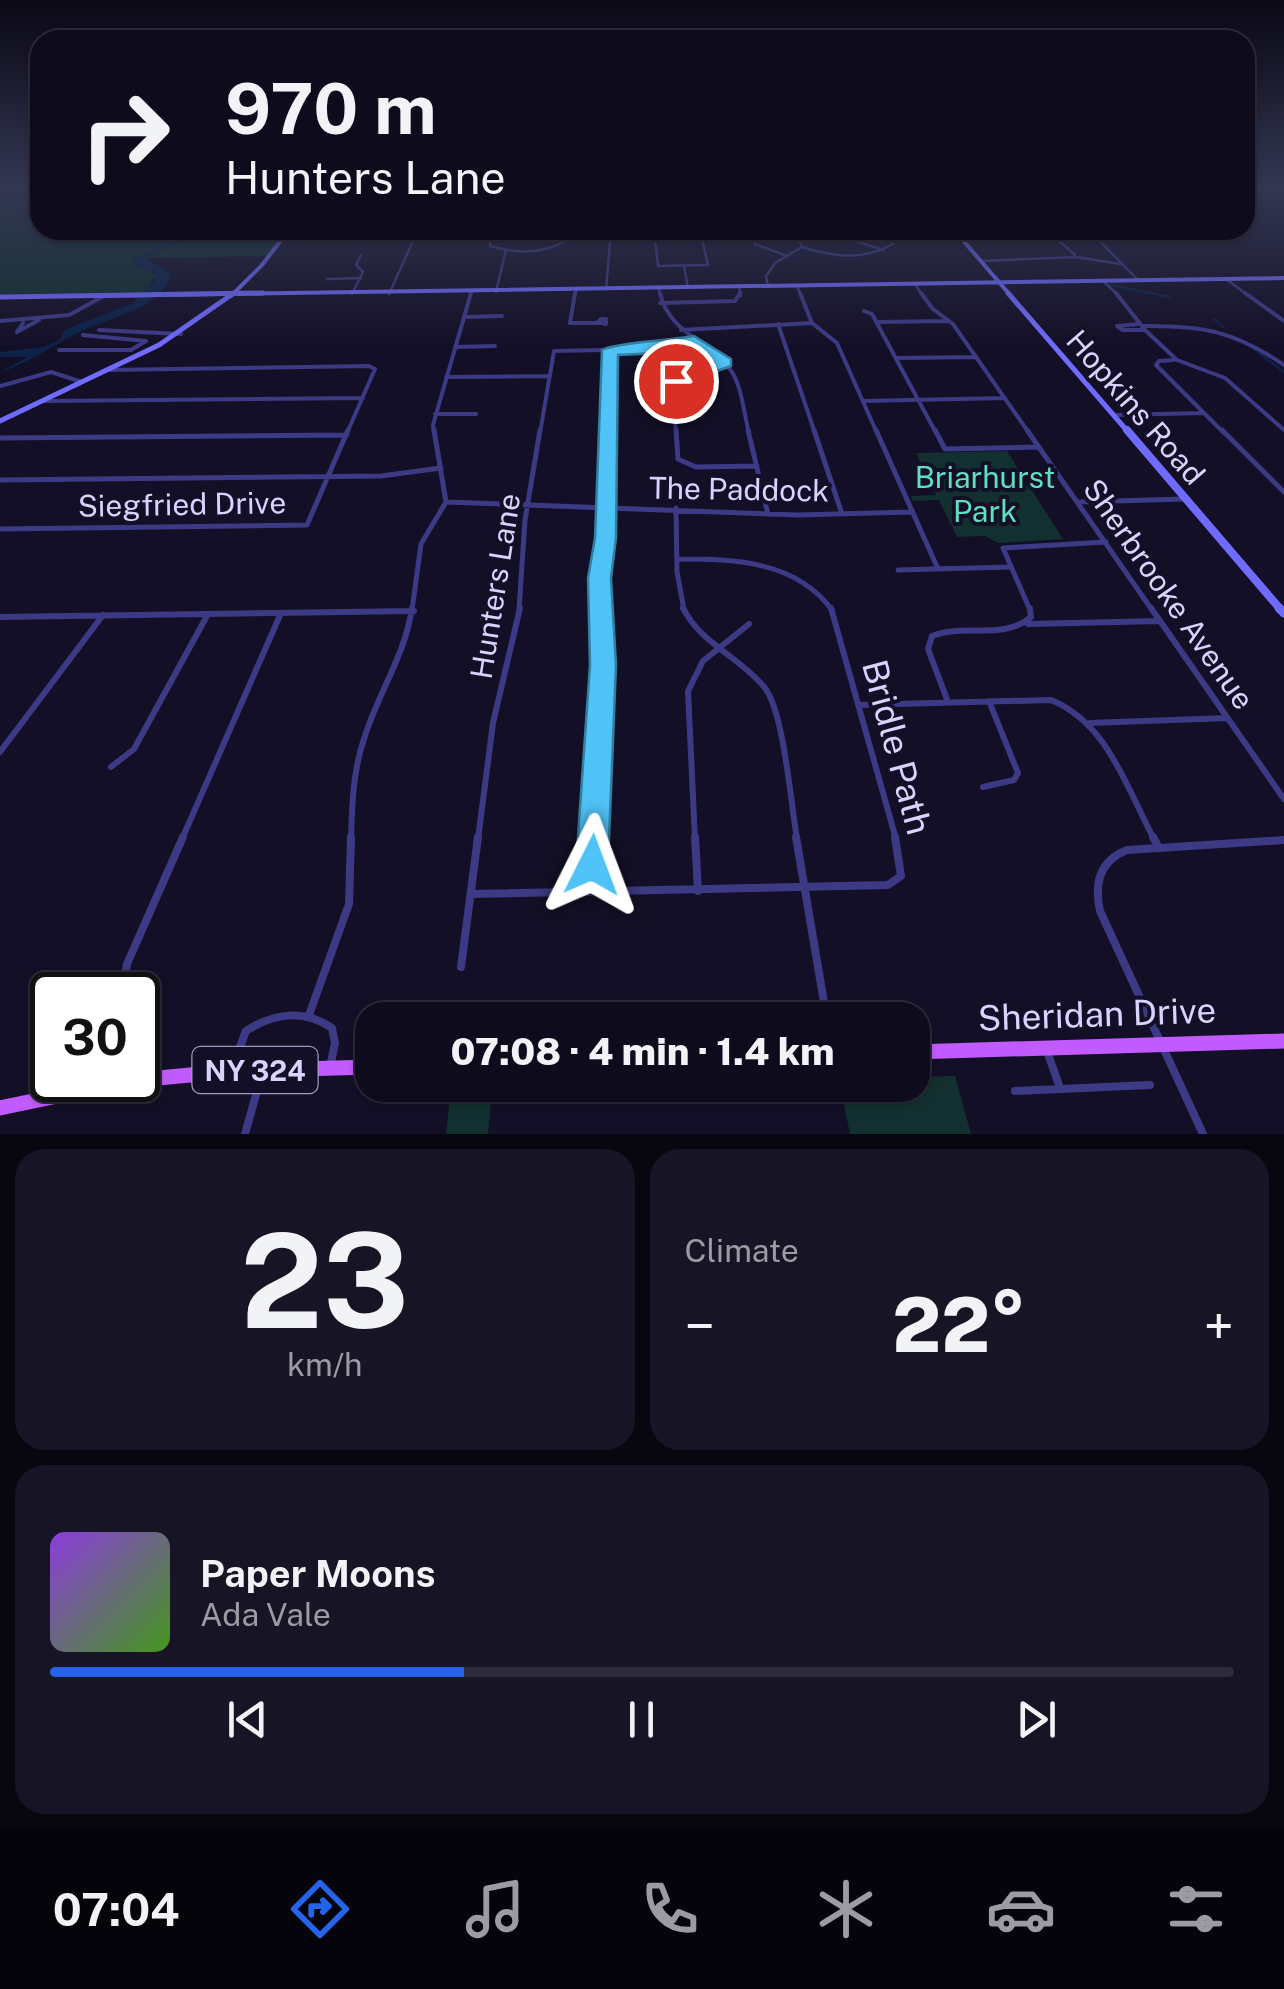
<!DOCTYPE html>
<html lang="en">
<head>
<meta charset="utf-8">
<style>
  :root { --surface:#0e0b1c; --page:#171425; --text:#f1f3f6; --muted:#9b9ba3; --line:#2e2b3b; --accent:#2563eb }
  body { margin:0; font-family:"Public Sans",sans-serif; background:var(--page); color:var(--text); height:100vh; display:flex; flex-direction:column; font-size:38px; white-space:nowrap }
  * { box-sizing:border-box; margin:0 }
  p { font-size:32px; color:var(--muted) }
  .icon { flex:none; width:55px; height:55px; fill:none; stroke:currentColor; stroke-width:2; stroke-linecap:round; stroke-linejoin:round }
  .map { position:relative; height:1134px; overflow:hidden }
  .panel { display:flex; flex-direction:column; gap:15px; padding:15px; background:#08060f; flex:1 }
  .panel>* { flex:none }
  .guide { position:absolute; left:30px; top:30px; width:1225px; height:210px; border-radius:30px; box-shadow:0 2px 8px #0004,0 0 0 2px var(--line); background:#0e0b1c; color:var(--text); overflow:hidden }
  .speed { position:absolute; left:30px; top:972px; display:flex; gap:20px; font-size:50px; font-weight:700; text-align:center }
  .speed>* { display:grid; place-content:center; width:130px; height:130px; border-radius:50%; background:var(--surface); box-shadow:0 2px 8px #0004,0 0 0 2px var(--line); line-height:1 }
  .speed .limit { border:5px solid #111; border-radius:15px; background:#fff; color:#111 }
  .pin { position:absolute; display:grid; place-items:center; width:85px; height:85px; color:#fff; margin:-42px; border:5px solid #fff; border-radius:50%; box-shadow:0 2px 10px #0007 }
  .me { position:absolute; width:110px; margin:-55px; rotate:3deg; stroke-linejoin:round; filter:drop-shadow(0 0 8px #0008) }
  .turn { display:flex; align-items:center; gap:35px; height:210px; padding:0 30px; font-size:45px }
  .turn .icon { width:130px; height:130px; stroke-width:2.5 }
  .turn b { display:block; font-size:70px; line-height:85px }
  .big { font-size:75px; font-weight:800; line-height:1.1 }
  .panel .tile { flex:1; display:flex; flex-direction:column; justify-content:center; gap:15px; min-width:0; padding:0 35px; border-radius:30px; background:var(--page) }
  .panel .dial { align-items:center; gap:0 }
  .dial b { font-size:130px; line-height:1 }
  .song { display:flex; align-items:center; gap:30px }
  .cover { width:120px; height:120px; border-radius:15px; background:linear-gradient(135deg,hsl(270 70% 55%),hsl(100 70% 35%)) }
  .played { height:10px; border-radius:5px; background:linear-gradient(90deg,var(--accent) 35%,var(--line) 35%) }
  .keys { display:flex; justify-content:space-around; direction:ltr }
  .heat { display:flex; justify-content:space-between; align-items:center; font-size:55px; direction:ltr }
  .panel .tiles { flex:1; display:grid; gap:15px; grid-template-columns:1fr 1fr }
  .tile:last-child { grid-column:span 2 }
  .trip { position:absolute; left:355px; top:1002px; width:575px; height:100px; border-radius:30px; background:var(--surface); box-shadow:0 2px 8px #0004,0 0 0 2px var(--line); font-weight:800; line-height:100px; text-align:center }
  .tab-bar { display:flex; height:160px; justify-content:space-around; align-items:center; background:#06040b; color:var(--muted) }
  .tab-bar .icon { width:70px; height:70px }
  .tab-bar .selected { color:var(--accent) }
  .tab-bar b { font-size:45px; color:var(--text) }
  .map>svg:first-child { display:block }
</style>
</head>
<body>
<div class="map">
<svg width="1284" height="1134" viewBox="0 0 1284 1134">
  <rect width="100%" height="100%" fill="#130f26"/>
  <path fill="#12302f" d="M0,188h40v42h246l-18,26 -133,2 20,18 -10,16 -145,2z
    M1007,451l56,88 -65,4 -13,-7 -28,1 -18,-37 -26,1 -2,-5 25,-1 -20,-42z
    M955,1076l16,58h-121l-10,-49h72l1,-8z
    M491,1098l-3,36h-42l4,-35z"/>
  <path fill="#0c2248" d="M199,230h7l-60,28 25,16c-9,33 -56,42 -87,56 -29,13 -53,33 -84,42l28,-15h-28v-5l43,-5 17,-7 3,-9 8,-4 61,-23 23,-24 -2,-7 -19,-8v-6z"/>
  <g fill="none" stroke-linecap="round" stroke-linejoin="round">
    <path stroke="#0c2248" stroke-width="2.5" d="M1111,285l58,12
      M1214,319l9,8
      M1251,347l33,25"/>
    <path stroke="#3d3a85" stroke-width="2.5" d="M1280,188l4,2
      M491,230l-1,16c27,8 55,8 79,-7l2,-9
      M654,230l4,36 50,-1 -8,-35
      M748,230l7,14 32,12
      M840,230l7,8 36,12
      M1089,230l49,50
      M491,231l40,-1
      M889,235l69,-1
      M1000,237h55l20,18
      M802,247c32,10 60,14 91,-3l-7,-14
      M981,261l95,-4 44,7
      M684,266l4,22
      M327,279l34,-1
      M1226,279l23,17
      M1102,280l17,16
      M914,283l9,13
      M797,286l4,10
      M739,287l2,9
      M768,287l-2,-11 9,-13 27,-16 -7,-17
      M659,289l1,7
      M606,290l5,-60
      M496,292l10,-42
      M352,294l11,-22 -7,-7 5,-10
      M389,294l29,-64
      M470,296l1,-4
      M575,296l1,-6"/>
    <path stroke="#3d3a85" stroke-width="4" d="M575,293l-5,30h29
      M660,293c9,41 51,48 72,79 10,16 12,42 17,61
      M800,293l12,30 25,20 40,90
      M921,293l12,16 20,15 76,109
      M1116,293l29,37 32,30 48,18 59,52
      M1245,293l39,28
      M660,303l75,-2 5,-8
      M864,311l8,3 64,119
      M464,317l38,-1
      M601,319h5v5l-8,-2z
      M0,321l69,-6 35,-19
      M877,322l72,-1
      M23,323l-6,9 22,-12
      M778,324l37,109
      M1139,324l-22,2 6,4h22
      M1142,326c60,-1 92,5 142,39
      M99,330l82,4
      M681,330l131,-7
      M455,347l40,-1
      M59,350h72l15,-9 -63,-6
      M896,358l80,-1
      M1174,360l-15,1 -3,4 68,68
      M106,370l263,-4 6,3 -28,64
      M446,377l104,-1
      M0,386l51,-14 31,10
      M44,401l319,-3
      M863,401l142,-3
      M435,414h41
      M1114,415l90,-2
      M434,433l-1,-8 38,-132
      M540,433l14,-82 98,-2 42,-9
      M608,433l2,-82
      M676,433l-4,-48 51,-22"/>
    <path stroke="#3d3a85" stroke-width="5" d="M676,430l2,29 18,8 61,-1
      M748,430l20,84
      M814,430l28,84
      M876,430l62,139
      M935,430l10,19 94,-2
      M1027,430l125,180
      M1222,430l62,62
      M0,438l347,-3
      M0,480l381,-4 60,-8
      M446,502l352,13 114,-3
      M1078,502l107,-3
      M676,508l1,64 7,38
      M0,529l307,-4 41,-95
      M679,559c56,0 117,2 153,51
      M898,570l111,-3
      M412,610l9,-66 25,-42 -12,-72
      M519,610l6,-90 15,-90
      M600,610l8,-180
      M1030,610l-27,-62 103,-6"/>
    <path stroke="#3d3a85" stroke-width="6" d="M683,608c18,36 57,49 82,80 19,25 26,117 32,151
      M831,608l65,231
      M1151,608l133,191
      M0,617l414,-6
      M1028,624l132,-3
      M948,702l-20,-53 4,-13c32,-13 71,5 99,-19l-1,-9
      M860,705l191,-5c57,23 76,89 103,139
      M1090,723l137,-5
      M0,752l103,-137
      M111,767l23,-18 74,-135
      M983,787l31,-7 4,-7 -29,-72
      M182,839l99,-226
      M351,839c1,-34 2,-68 13,-100 14,-46 41,-83 48,-131
      M478,839l15,-116 27,-115
      M594,839l9,-174 -3,-57
      M695,839l-7,-148 15,-30 46,-37"/>
    <path stroke="#3d3a85" stroke-width="8" d="M695,837l3,54
      M796,837l31,183
      M1153,837l6,11
      M591,892l3,-55
      M471,894l417,-9 13,-9 -6,-39
      M461,967l17,-130
      M122,995l5,-31 56,-127
      M309,1015l40,-111 2,-67
      M1047,1051l13,37
      M232,1068l14,-37c28,-18 58,-22 86,-3l3,15 -5,24
      M1015,1091l135,-6
      M245,1134l17,-61
      M1203,1134l-103,-223c-6,-27 -1,-50 27,-61l157,-10"/>
    <path stroke="#6f6bff" stroke-width="4" d="M954,230l57,66
      M94,296l1190,-18
      M231,296l31,-31 27,-35"/>
    <path stroke="#6f6bff" stroke-width="5" d="M1008,293l121,140
      M0,297l263,-4
      M0,421l159,-76 75,-52"/>
    <path stroke="#6f6bff" stroke-width="8" d="M1127,430l154,180"/>
    <path stroke="#6f6bff" stroke-width="9" d="M1279,608l5,5"/>
    <path stroke="#c25bff" stroke-width="15" d="M912,1052l372,-11
      M138,1080l93,-9 141,-4
      M0,1108l134,-28"/>
  </g>
  <linearGradient id="sky" x2="0" y2="1"><stop stop-color="#0a0815"/><stop offset="0.54" stop-color="#333752"/><stop offset="1" stop-color="#333752" stop-opacity="0"/></linearGradient>
  <rect width="1284" height="347" fill="url(#sky)"/>
  <path fill="#4fc3f7" stroke="#337fa1" stroke-width="2.5" d="M694,336l37,23v7l-55,20 -8,-5 2,-4 43,-15 -22,-16 -31,7 -42,2 -2,183 -5,40 5,87 -8,200 -5,11 -11,5 -12,-5 -4,-11 14,-200 -2,-87 7,-40 7,-188c10,-7 72,-10 92,-14z"/>
  <g text-anchor="middle" dominant-baseline="central" stroke-width="8" stroke-linejoin="round" paint-order="stroke">
    <rect fill="#130f26" stroke="#9e99be" stroke-width="2.5" x="192.5" y="1047" width="125" height="46" rx="8"/>
    <g font-size="28" font-weight="bold" fill="#d9d4ff">
      <text x="255" y="1070">NY 324</text>
    </g>
    <g font-size="30" fill="#d9d4ff" stroke="#130f26">
      <text transform="translate(1136 407) rotate(49)">Hopkins Road</text>
      <text transform="translate(739 489) rotate(1)">The Paddock</text>
      <text transform="translate(182 504) rotate(-1)">Siegfried Drive</text>
      <text transform="translate(495 586) rotate(-81)">Hunters Lane</text>
      <text transform="translate(1169 594) rotate(55)">Sherbrooke Avenue</text>
    </g>
    <g font-size="30" fill="#5fe0c0" stroke="#130f26">
      <text x="985" y="477">Briarhurst<tspan x="985" dy="34">Park</tspan></text>
    </g>
    <g font-size="35" fill="#d9d4ff" stroke="#130f26">
      <text transform="translate(897 747) rotate(75)">Bridle Path</text>
      <text transform="translate(1097 1014) rotate(-2)">Sheridan Drive</text>
    </g>
  </g>
</svg>
<div class="speed"><div class="limit">30</div></div>
<div class="pin" style="left:676px;top:381px;background:#d93025"><svg class="icon" aria-label="arrive" viewBox="0 0 24 24"><path d="M6 21V4h12l-3 4 3 4H6"/></svg></div>
<svg class="me" style="left:592px;top:865px" viewBox="-20 -20 40 40"><path d="M0-17L14 15 0 8-14 15z" fill="#4fc3f7" stroke="#fff" stroke-width="4"/></svg>
<div class="trip">07:08 · 4 min · 1.4 km</div>
<div class="guide">
<div class="turn"><svg class="icon" aria-label="right" viewBox="0 0 24 24"><path d="M7 20v-9h11M14 6l5 5-5 5"/></svg><div><b>970 m</b>Hunters Lane</div></div>
</div>
</div>
<section class="panel">
<div class="tiles">
<div class="tile dial"><b>23</b><p>km/h</p></div>
<div class="tile"><p>Climate</p>
<div class="heat"><a>−</a><b class="big">22°</b><a>+</a></div>
</div>
<div class="tile">
<div class="song"><i class="cover"></i><div><b>Paper Moons</b><p>Ada Vale</p></div></div>
<div class="played"></div>
<div class="keys"><svg class="icon" aria-label="previous" viewBox="0 0 24 24"><path d="M18 5L8 12l10 7zM5 5v14"/></svg><svg class="icon" aria-label="pause" viewBox="0 0 24 24"><path d="M8 5v14M16 5v14"/></svg><svg class="icon" aria-label="next" viewBox="0 0 24 24"><path d="M6 5l10 7-10 7zM19 5v14"/></svg></div>
</div>
</div>
</section>
<nav class="tab-bar">
<b>07:04</b>
<svg class="icon selected" aria-label="directions" viewBox="0 0 24 24"><path d="M12 3l9 9-9 9-9-9zM9 14v-3h6M13 9l2 2-2 2"/></svg>
<svg class="icon" aria-label="music" viewBox="0 0 24 24"><path d="M9 18V5l10-2v13"/><circle cx="6" cy="18" r="3"/><circle cx="16" cy="16" r="3"/></svg>
<svg class="icon" aria-label="phone" viewBox="0 0 24 24"><path d="M5 4h4l2 5-3 2q2 4 5 5l2-3 5 2v4C11 20 4 13 5 4z"/></svg>
<svg class="icon" aria-label="climate" viewBox="0 0 24 24"><path d="M12 3v18M4 7l16 10M4 17L20 7"/></svg>
<svg class="icon" aria-label="car" viewBox="0 0 24 24"><path d="M5 17H2v-5l4-1 3-4h7l3 4 3 1v5h-3M9 17h6M6 11h13"/><circle cx="7" cy="17" r="2"/><circle cx="17" cy="17" r="2"/></svg>
<svg class="icon" aria-label="filters" viewBox="0 0 24 24"><path d="M4 7h16M4 17h16"/><circle cx="9" cy="7" r="2"/><circle cx="15" cy="17" r="2"/></svg>
</nav>
</body>
</html>
